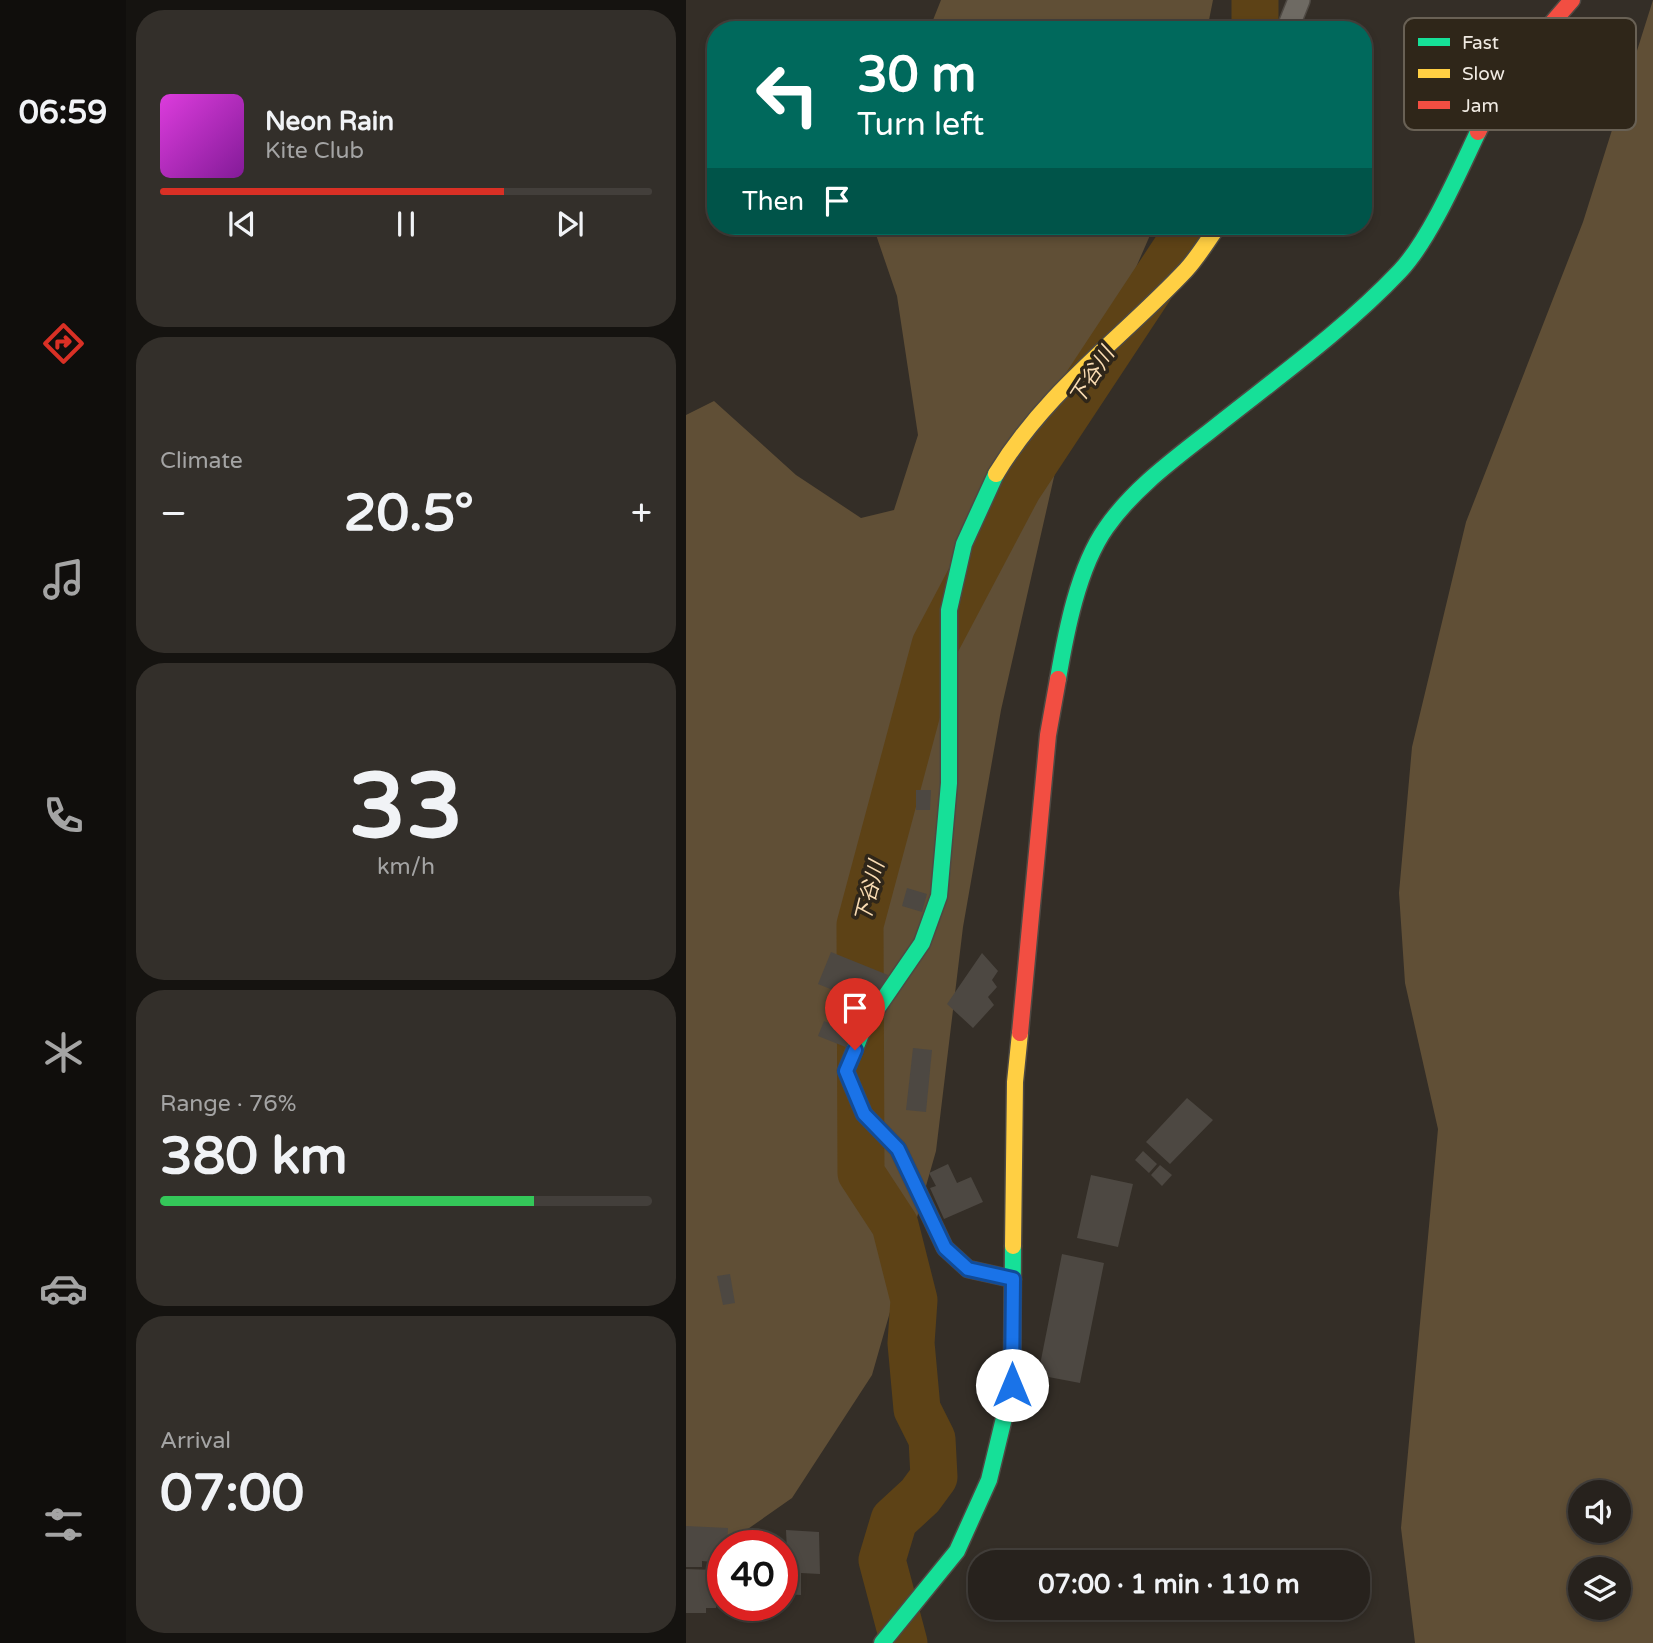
<!DOCTYPE html>
<html lang="en">
<head>
<meta charset="utf-8">
<style>
  :root { --surface:#27221d; --page:#332f2a; --text:#f1f3f6; --muted:#a4a4a4; --line:#433f3b; --accent:#d93025 }
  body { margin:0; font-family:"Varela Round","Noto Sans JP",sans-serif; background:var(--page); color:var(--text); height:100vh; display:flex; flex-direction:column; font-size:26px; white-space:nowrap }
  * { box-sizing:border-box; margin:0 }
  p { font-size:23px; color:var(--muted) }
  .icon { flex:none; width:38px; height:38px; fill:none; stroke:currentColor; stroke-width:2; stroke-linecap:round; stroke-linejoin:round }
  .map { position:relative; flex:1; overflow:hidden }
  .drawer { display:flex; flex-direction:column; gap:10px; padding:10px; background:#151310; width:560px }
  .drawer>* { flex:none }
  .banner { position:absolute; left:21px; top:21px; width:665px; height:214px; border-radius:28px; box-shadow:0 4px 10px #0003,0 0 0 2px var(--line); background:#00695c; color:#fff; overflow:hidden }
  .tools { position:absolute; left:882px; top:1480px; display:grid; gap:14px }
  .tools a { display:grid; place-items:center; width:63px; height:63px; border-radius:50%; background:var(--surface); box-shadow:0 4px 10px #0003,0 0 0 2px var(--line); font-size:35px }
  .speed { position:absolute; left:21px; top:1530px; display:flex; gap:14px; font-size:35px; font-weight:700; text-align:center }
  .speed>* { display:grid; place-content:center; width:91px; height:91px; border-radius:50%; background:var(--surface); box-shadow:0 4px 10px #0003,0 0 0 2px var(--line); line-height:1 }
  .speed .limit { border:10px solid #d22; background:#fff; color:#111 }
  .pin { position:absolute; display:grid; place-items:center; width:60px; height:60px; color:#fff; margin:-72px -30px; border-radius:50% 50% 50% 0; rotate:-45deg; box-shadow:0 0 7px #0007 }
  .pin .icon { rotate:45deg }
  .me { position:absolute; width:77px; margin:-38px; rotate:0deg; stroke-linejoin:round; filter:drop-shadow(0 0 5px #0008) }
  .turn { display:flex; align-items:center; gap:24px; height:147px; padding:0 35px; font-size:32px }
  .turn .icon { width:91px; height:91px; stroke-width:2.5 }
  .turn b { display:block; font-size:49px; line-height:60px }
  .then { display:flex; align-items:center; height:66px; padding:0 35px; background:#0003; gap:14px; font-size:26px }
  .big { font-size:52px; font-weight:800; line-height:1.1 }
  .drawer .tile { flex:1; display:flex; flex-direction:column; justify-content:center; gap:10px; min-width:0; padding:0 24px; border-radius:28px; background:var(--page) }
  .drawer .dial { align-items:center; gap:0 }
  .dial b { font-size:91px; line-height:1 }
  .song { display:flex; align-items:center; gap:21px }
  .cover { width:84px; height:84px; border-radius:10px; background:linear-gradient(135deg,hsl(300 70% 55%),hsl(290 70% 35%)) }
  .played { height:7px; border-radius:4px; background:linear-gradient(90deg,var(--accent) 70%,var(--line) 70%) }
  .keys { display:flex; justify-content:space-around; direction:ltr }
  .heat { display:flex; justify-content:space-between; align-items:center; font-size:38px; direction:ltr }
  .charge { height:10px; border-radius:5px; background:linear-gradient(90deg,#34c759 76%,var(--line) 0) }
  .trip { position:absolute; left:282px; top:1550px; width:402px; height:70px; border-radius:28px; background:var(--surface); box-shadow:0 4px 10px #0003,0 0 0 2px var(--line); font-weight:800; line-height:70px; text-align:center }
  main { display:flex; flex:1; min-height:0 }
  .menu { display:flex; flex-direction:column; width:126px; justify-content:space-around; align-items:center; background:#100e0c; color:var(--muted) }
  .menu .icon { width:49px; height:49px }
  .menu .selected { color:var(--accent) }
  .menu b { font-size:32px; color:var(--text) }
  .map>svg:first-child { display:block }
</style>
</head>
<body>
<main>
<nav class="menu">
<b>06:59</b>
<svg class="icon selected" aria-label="directions" viewBox="0 0 24 24"><path d="M12 3l9 9-9 9-9-9zM9 14v-3h6M13 9l2 2-2 2"/></svg>
<svg class="icon" aria-label="music" viewBox="0 0 24 24"><path d="M9 18V5l10-2v13"/><circle cx="6" cy="18" r="3"/><circle cx="16" cy="16" r="3"/></svg>
<svg class="icon" aria-label="phone" viewBox="0 0 24 24"><path d="M5 4h4l2 5-3 2q2 4 5 5l2-3 5 2v4C11 20 4 13 5 4z"/></svg>
<svg class="icon" aria-label="climate" viewBox="0 0 24 24"><path d="M12 3v18M4 7l16 10M4 17L20 7"/></svg>
<svg class="icon" aria-label="car" viewBox="0 0 24 24"><path d="M5 17H2v-5l4-1 3-4h7l3 4 3 1v5h-3M9 17h6M6 11h13"/><circle cx="7" cy="17" r="2"/><circle cx="17" cy="17" r="2"/></svg>
<svg class="icon" aria-label="filters" viewBox="0 0 24 24"><path d="M4 7h16M4 17h16"/><circle cx="9" cy="7" r="2"/><circle cx="15" cy="17" r="2"/></svg>
</nav>
<section class="drawer">
<div class="tile">
<div class="song"><i class="cover"></i><div><b>Neon Rain</b><p>Kite Club</p></div></div>
<div class="played"></div>
<div class="keys"><svg class="icon" aria-label="previous" viewBox="0 0 24 24"><path d="M18 5L8 12l10 7zM5 5v14"/></svg><svg class="icon" aria-label="pause" viewBox="0 0 24 24"><path d="M8 5v14M16 5v14"/></svg><svg class="icon" aria-label="next" viewBox="0 0 24 24"><path d="M6 5l10 7-10 7zM19 5v14"/></svg></div>
</div>
<div class="tile"><p>Climate</p>
<div class="heat"><a>−</a><b class="big">20.5°</b><a>+</a></div>
</div>
<div class="tile dial"><b>33</b><p>km/h</p></div>
<div class="tile"><p>Range · 76%</p><b class="big">380 km</b><div class="charge"></div></div>
<div class="tile"><p>Arrival</p><b class="big">07:00</b></div>
</section>
<div class="map">
<svg width="967" height="1643" viewBox="0 0 967 1643">
  <rect width="100%" height="100%" fill="#342e27"/>
  <path fill="#604f36" fill-rule="evenodd" d="M255,0h272l-6,30h-278z
    M967,0v1643h-238l-14,-115 37,-399 -33,-146 -6,-90 13,-146 54,-225 117,-300zM894,1493h39v38h-39zM894,1570h39v38h-39z
    M187,226h281l-90,207 -63,277 -38,217 -27,224 -64,224 -80,123 -67,47 -39,11v-1141l28,-14 82,74 65,43 33,-8 24,-75 -21,-139z"/>
  <g fill="none" stroke-linecap="round" stroke-linejoin="round">
    <path stroke="#5d4216" stroke-width="47" d="M569,30v-30
      M218,1643l-22,-83 12,-40 26,-24 14,-19 -2,-38 -15,-30 -6,-66 3,-43 -19,-75 -34,-52 -1,-248 75,-280 83,-157 173,-262"/>
  </g>
  <path fill="#4d4842" d="M230,790h15l-1,20h-14z
    M221,888l20,6 -5,18 -20,-6z
    M145,952l57,23 -12,24 -23,-10 -3,8 -32,-13z
    M296,953l16,18 -6,9 5,7 -9,10 6,8 -21,23 -26,-24z
    M138,1021l29,12 -5,15 -30,-12z
    M227,1048l19,2 -6,62 -20,-2z
    M501,1098l26,22 -43,44 -24,-22z
    M457,1151l14,13 -8,9 -14,-13z
    M262,1164l9,19 14,-6 12,25 -39,17 -14,-31 6,-2 -7,-13z
    M474,1165l12,10 -10,11 -11,-11z
    M405,1175l42,9 -15,63 -41,-9z
    M376,1254l42,9 -24,120 -42,-8z
    M44,1274l5,29 -12,2 -6,-29z
    M0,1526l42,2 -1,17h-4v18l-21,-2v6h-16z
    M100,1530l33,2 1,42 -19,-1v22l-19,-1v-21l6,1z
    M56,1534l35,1v10h-34z
    M0,1569l30,1v38h-10v5h-20z"/>
  <g fill="none" stroke-linecap="round" stroke-linejoin="round">
    <g stroke="#4e4943" stroke-width="24">
      <path id="street" d="M601,30l12,-30"/>
    </g>
    <g stroke="#4e4943" stroke-width="19">
      <path id="fast" d="M310,474l-32,70 -15,66v173l-10,113 -17,47 -59,86 -17,42 18,43 34,35 47,99 23,21 45,10
        M372,679c8,-47 20,-111 48,-151 27,-39 67,-68 104,-97 65,-52 133,-100 190,-160 30,-32 59,-99 78,-139
        M196,1643l75,-92 32,-71 23,-95 1,-139"/>
    </g>
    <g stroke="#4e4943" stroke-width="19">
      <path id="slow" d="M310,474c51,-84 125,-135 190,-204 12,-13 22,-30 32,-44
        M327,1246l2,-164 5,-49"/>
    </g>
    <g stroke="#4e4943" stroke-width="19">
      <path id="jam" d="M792,132c24,-50 57,-90 94,-132
        M334,1033l28,-298 10,-56"/>
    </g>
    <use href="#street" stroke="#6e6a63" stroke-width="21"/>
    <use href="#fast" stroke="#16e098" stroke-width="16"/>
    <use href="#slow" stroke="#ffcf43" stroke-width="16"/>
    <use href="#jam" stroke="#f24e42" stroke-width="16"/>
  </g>
  <g fill="none" stroke-linecap="round" stroke-linejoin="round">
    <g stroke="#114b97" stroke-width="18">
      <path id="route" d="M169,1050l-9,21 18,43 34,35 47,99 23,21 45,10 -1,106"/>
    </g>
    <use href="#route" stroke="#1a73e8" stroke-width="12"/>
  </g>
  <g text-anchor="middle" dominant-baseline="central" stroke-width="7" stroke-linejoin="round" paint-order="stroke">
    <g font-size="21" font-style="italic" fill="#f9dbb2" stroke="#2f2619">
      <text transform="translate(406 376) rotate(-57)">下谷川</text>
      <text transform="translate(184 892) rotate(-76)">下谷川</text>
    </g>
  </g>
  <rect x="718" y="18" width="232" height="112" rx="10" fill="#2f2619" stroke="#696155" stroke-width="2"/>
  <rect x="732" y="38" width="32" height="8" fill="#16e098"/>
  <rect x="732" y="69" width="32" height="9" fill="#ffcf43"/>
  <rect x="732" y="101" width="32" height="8" fill="#f24e42"/>
  <g font-size="19" fill="#f0eae2">
    <text x="776" y="49">Fast</text>
    <text x="776" y="80">Slow</text>
    <text x="776" y="112">Jam</text>
  </g>
</svg>
<div class="tools">
<a><svg class="icon" aria-label="sound" viewBox="0 0 24 24"><path d="M4 9h4l5-4v14l-5-4H4zM17 9q2 3 0 6"/></svg></a>
<a><svg class="icon" aria-label="layers" viewBox="0 0 24 24"><path d="M12 4l9 5-9 5-9-5zM3 14l9 5 9-5"/></svg></a>
</div>
<div class="speed"><div class="limit">40</div></div>
<div class="pin" style="left:169px;top:1050px;background:#d93025"><svg class="icon" aria-label="arrive" viewBox="0 0 24 24"><path d="M6 21V4h12l-3 4 3 4H6"/></svg></div>
<svg class="me" style="left:326px;top:1385px" viewBox="-20 -20 40 40"><circle r="19" fill="#fff"/><path d="M0-13L10 11 0 6-10 11z" fill="#1a73e8"/></svg>
<div class="trip">07:00 · 1 min · 110 m</div>
<div class="banner">
<div class="turn"><svg class="icon" aria-label="left" viewBox="0 0 24 24"><path d="M17 20v-9H6M10 6l-5 5 5 5"/></svg><div><b>30 m</b>Turn left</div></div>
<div class="then">Then<svg class="icon" aria-label="arrive" viewBox="0 0 24 24"><path d="M6 21V4h12l-3 4 3 4H6"/></svg></div>
</div>
</div>
</main>
</body>
</html>
